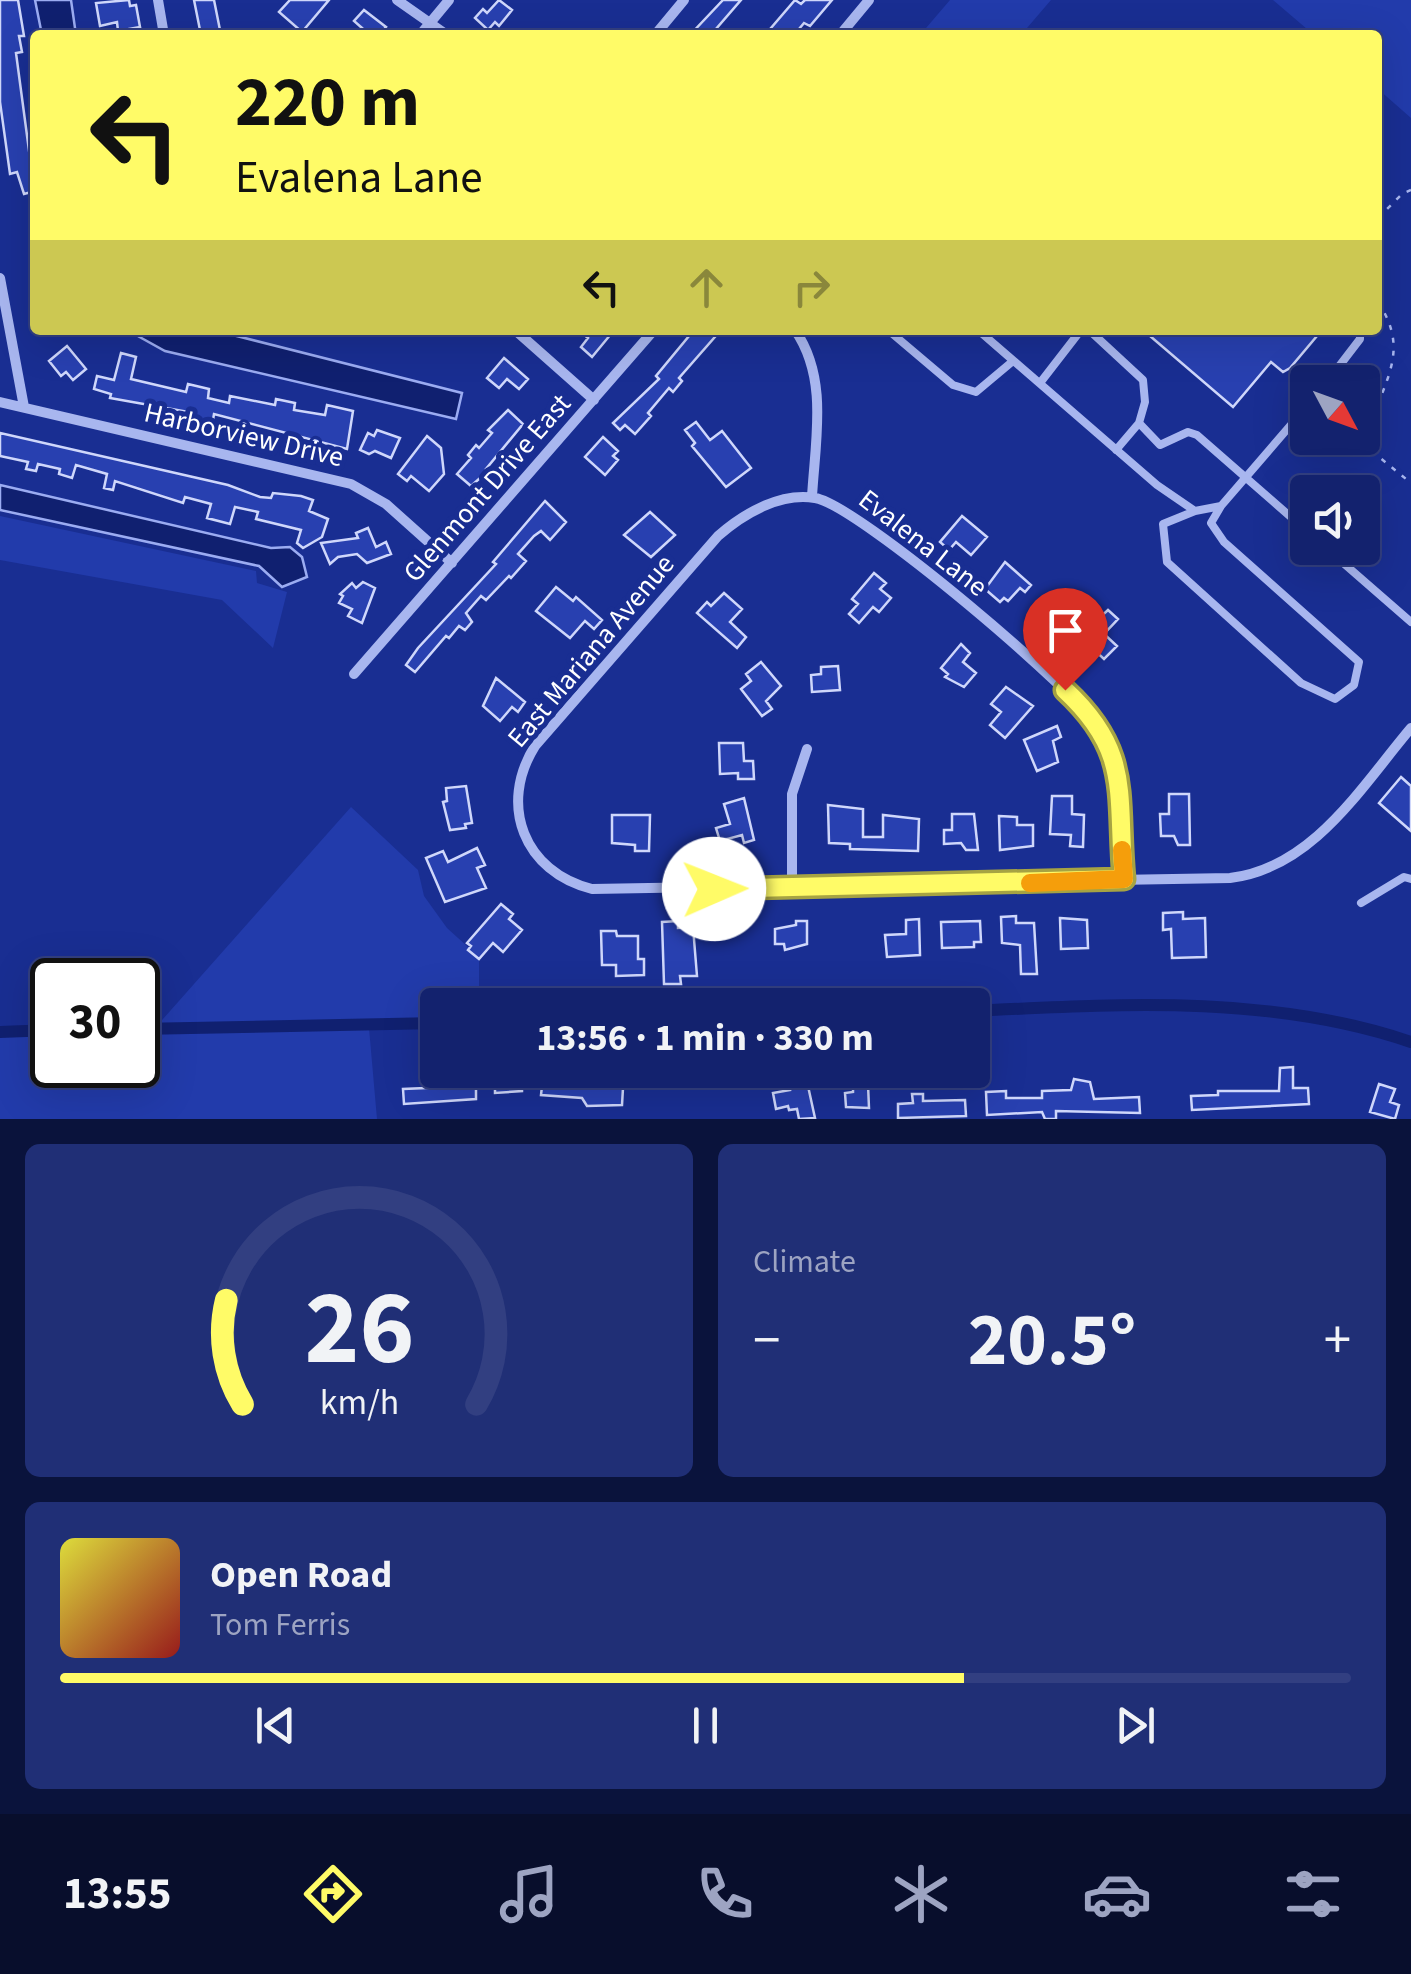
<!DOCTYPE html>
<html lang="en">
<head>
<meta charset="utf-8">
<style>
  :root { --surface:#13226e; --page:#202f76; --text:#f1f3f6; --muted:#9da4c2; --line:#323f81; --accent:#fffb67 }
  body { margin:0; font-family:"Source Sans 3",sans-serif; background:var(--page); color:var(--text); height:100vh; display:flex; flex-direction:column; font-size:38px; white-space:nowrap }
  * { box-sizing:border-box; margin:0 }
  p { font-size:32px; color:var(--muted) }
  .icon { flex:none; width:55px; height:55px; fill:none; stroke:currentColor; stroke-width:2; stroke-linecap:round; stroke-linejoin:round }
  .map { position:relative; height:1119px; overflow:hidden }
  .side { display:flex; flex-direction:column; gap:25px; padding:25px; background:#0a133c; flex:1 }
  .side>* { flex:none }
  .guide { position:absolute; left:30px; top:30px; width:1352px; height:305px; border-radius:10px; box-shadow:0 10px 40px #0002,0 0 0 2px var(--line); background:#fffb67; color:#111; overflow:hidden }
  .needle { width:65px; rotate:131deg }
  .controls { position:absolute; left:1290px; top:365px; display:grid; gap:20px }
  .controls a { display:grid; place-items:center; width:90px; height:90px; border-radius:10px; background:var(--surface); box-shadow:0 10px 40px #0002,0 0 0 2px var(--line); font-size:50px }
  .speed { position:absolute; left:30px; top:958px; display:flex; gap:20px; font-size:50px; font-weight:700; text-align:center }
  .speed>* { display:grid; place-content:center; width:130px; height:130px; border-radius:50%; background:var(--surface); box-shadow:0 10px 40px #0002,0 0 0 2px var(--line); line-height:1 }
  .speed .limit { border:5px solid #111; border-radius:15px; background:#fff; color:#111 }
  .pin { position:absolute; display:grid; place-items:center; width:85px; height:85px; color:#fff; margin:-102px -42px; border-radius:50% 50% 50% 0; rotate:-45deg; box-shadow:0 0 10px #0007 }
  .pin .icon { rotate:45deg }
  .me { position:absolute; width:110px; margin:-55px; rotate:89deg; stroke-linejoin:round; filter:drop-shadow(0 0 8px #0008) }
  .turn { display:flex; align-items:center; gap:35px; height:210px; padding:0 40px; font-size:45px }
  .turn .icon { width:130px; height:130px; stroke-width:2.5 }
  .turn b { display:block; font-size:70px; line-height:85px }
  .lanes { display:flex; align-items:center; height:95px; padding:0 40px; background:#0003; justify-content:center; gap:50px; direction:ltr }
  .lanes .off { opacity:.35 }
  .big { font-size:75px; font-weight:700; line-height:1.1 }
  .side .card { flex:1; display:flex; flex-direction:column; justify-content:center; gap:15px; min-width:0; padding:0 35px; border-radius:15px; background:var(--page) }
  .side .dial { align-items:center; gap:0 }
  .dial svg { height:260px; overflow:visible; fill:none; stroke:var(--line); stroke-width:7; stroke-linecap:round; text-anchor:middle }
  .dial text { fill:var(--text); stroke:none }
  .song { display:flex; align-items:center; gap:30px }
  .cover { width:120px; height:120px; border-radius:15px; background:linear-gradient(135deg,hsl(60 70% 55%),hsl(0 70% 35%)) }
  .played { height:10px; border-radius:5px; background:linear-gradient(90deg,var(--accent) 70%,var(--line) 70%) }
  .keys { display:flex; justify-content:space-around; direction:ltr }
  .heat { display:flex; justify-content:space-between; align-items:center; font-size:55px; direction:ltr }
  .side .tiles { flex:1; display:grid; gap:25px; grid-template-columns:1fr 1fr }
  .card:last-child { grid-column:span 2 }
  .trip { position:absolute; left:420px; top:988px; width:570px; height:100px; border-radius:10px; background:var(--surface); box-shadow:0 10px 40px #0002,0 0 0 2px var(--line); font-weight:700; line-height:100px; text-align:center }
  .dock { display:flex; height:160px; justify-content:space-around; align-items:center; background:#080e2c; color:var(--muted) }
  .dock .icon { width:70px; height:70px }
  .dock .active { color:var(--accent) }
  .dock b { font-size:45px; color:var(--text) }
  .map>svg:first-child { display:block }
</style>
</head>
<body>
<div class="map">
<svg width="1411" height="1119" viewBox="0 0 1411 1119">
  <rect width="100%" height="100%" fill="#192e92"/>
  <path fill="#223bab" d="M950,0h101l-30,35h-101z
    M1273,0h138v118l-33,-29v-54h-64z
    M0,516l256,55 1,12 30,9 -14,56 -51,-48 -222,-40z
    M351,807l67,63 6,26 23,32 32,29v48h-41l-1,19 -68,4 8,91h-377v-82h52v28h86v-28h9z"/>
  <path fill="#102070" stroke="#9bacf2" stroke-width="2.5" d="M35,0h36l5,35h-34z
    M127,330h86l249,63 -6,26 -291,-68z
    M0,485l271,63 19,-1 12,10 5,20 -25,10 -23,-21 -259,-56z"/>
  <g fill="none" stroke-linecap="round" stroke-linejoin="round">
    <path stroke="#102070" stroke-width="12" d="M972,1011c146,-7 299,-17 439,31
      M138,1029l300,-6
      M0,1032l52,-2"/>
  </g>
  <path fill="#2840b0" stroke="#cfd7fb" stroke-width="2.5" d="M0,0h18l6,36h-5l3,16 -6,1 14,105 5,-1v34l-11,3 -7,-22 -7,2 -10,-72z
    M129,0l1,6 6,-1 4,22 -22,4 -1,-9 -17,4 -4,-23z
    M194,0h20l7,35h-20z
    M290,0h39l-27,32 -23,-20z
    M499,0l13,10 -13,16 -4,-4 -7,8 -13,-12 8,-9 4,4z
    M723,0h18l-25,29 6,6h-32z
    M795,0l6,4 4,-4h27l-22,26 -6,-3 -10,12h-29z
    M364,10l22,17 -7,8h-23l6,-7 -8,-7z
    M578,330h28l5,4 -19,23 -11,-10 7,-9z
    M694,330h27l-42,48 3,3 -9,11 -4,-4 -21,25 3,3 -16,18 -10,-9 -5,5 -7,-7 46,-44 -3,-3z
    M1143,330h179l-32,38 -7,4 -12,-10 -38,45z
    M67,346l19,23 -13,11 -7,-8 -5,4 -12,-15z
    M121,353l15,4 -5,22 55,13 2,-8 21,5 -1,9 21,5 1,-7 45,9 1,-6 19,4 -1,7 31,5 2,-10 26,6 -6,38 -133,-35 -1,6h-8l-12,-3 1,-4 -84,-15 1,-4 -17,-5 3,-13 17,4z
    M504,358l24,21 -9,10 -12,-10 -8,9 -12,-10z
    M508,410l15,14 -37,45 2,2 -17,15 -14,-12 14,-16 -3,-3 8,-10 3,3 13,-15 -4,-3z
    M696,422l14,18 12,-9 29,37 -25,19 -34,-41 3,-3 -10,-13z
    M377,430l23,8 -9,20 -16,-7 -6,3 -9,-4 8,-17 6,3z
    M0,433l228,52 32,12 11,1 2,-5 28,3 12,4 -4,11 19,8 -6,18 -19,11 -6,-5 4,-13 -45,-11 2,-7 -23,-5 -5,17 -23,-6 4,-14 -26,-7 -2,6 -68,-22 -2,9 -9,-2 3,-14 -31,-9 -4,13 -13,-4 1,-5 -22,-5 -2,7 -10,-2 2,-7 -28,-6z
    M427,436l14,12 3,26 -15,17 -18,-15 -4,5 -9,-7z
    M603,437l15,14 -5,5 5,4 -13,15 -20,-18z
    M545,501l21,21 -16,18 -9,-9 -7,5 -16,18 8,7 -15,17 -2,-2 -23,24 -5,-4 -15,17 6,9 -7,8 -6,-4 -10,12 -3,-2 -31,36 -9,-7 12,-17 78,-84 -3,-2z
    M650,512l25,23 -24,22 -27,-22z
    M962,516l25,21 -16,18 -15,-13 -7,8 -9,-8z
    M368,528l8,19 10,-5 5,12 -24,9 -10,-9 -19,3 -8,7 -9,-21 37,-5 -2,-5z
    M1005,562l26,23 -6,7 -5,-4 -12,13 -4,-3 -4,4 -15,-13z
    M874,573l12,10 -6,6 11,9 -12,14 -6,-5 -14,16 -10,-9 9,-10 -6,-5z
    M363,582l12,6 -13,35 -14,-7 4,-7 -13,-6 4,-7 -3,-2 12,-11 4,5z
    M556,587l17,14 3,-4 26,23 -8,9 -9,-8 -15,17 -34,-27z
    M724,593l18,16 -12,13 16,15 -9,11 -40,-35 10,-11 4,4z
    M1108,610l10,9 -14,15 13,12 -13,13 -16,-15 -9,10 -9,-9z
    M961,644l9,9 -7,9 13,11 -12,14 -19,-10 3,-3 -7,-6z
    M761,662l20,24 -15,15 6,8 -10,7 -21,-27 10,-8 -5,-7z
    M838,666l2,24 -28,2 -1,-17 10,-1v-7z
    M496,678l29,24 -7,10 -6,-5 -12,14 -17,-15z
    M1006,687l27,19 -28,32 -15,-13 11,-13 -10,-8z
    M1057,726l4,11 -8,4 5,21 -21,9 -13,-31z
    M719,743h24l1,18h9l1,18h-16v-6l-18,1z
    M1401,777l10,9v45l-32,-28z
    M466,786l6,37 -7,1 1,4 -16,2 -7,-28 4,-1 -1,-13z
    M1169,794h20l1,51h-12l-4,-9h-13l-1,-22h9z
    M1052,796h20v18l12,1 -1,32 -13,-1 1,-11 -21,-1z
    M744,798l10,42 -10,3 -2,-8 -22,6 -4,-13 14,-4 -6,-20z
    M828,805l35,4v28h20v-22l36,4 -1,32 -68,-2v-5l-21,-1z
    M952,814h22l4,36h-12l-5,-7 -17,1v-14h8z
    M612,815h38l-1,36h-14v-6l-23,-2z
    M999,816l18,1v8h16v21l-33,4z
    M477,848l8,17 -8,3 9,20 -41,14 -19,-44 17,-7 5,11z
    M501,904l12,10 -4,5 13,11 -19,22 -10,-9 -14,16 -11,-9 3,-4 -4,-3z
    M1183,912v7l22,-1 1,39 -34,1 -1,-29 -8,1v-17z
    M1016,916v7h18l3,51h-16l-1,-29 -18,-2 -1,-26z
    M1060,918l27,2 1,28 -27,1z
    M919,919l1,36 -33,2 -2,-22 21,-1v-14z
    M678,921v7l15,-1 4,49h-17l1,8h-17l-2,-62z
    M796,921h11v23l-22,6 -1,-6h-9v-15l21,-4z
    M980,921l1,21h-7v5l-32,1 -1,-26z
    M601,931h15l1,5h21v23h6v16l-28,1v-11h-14z
    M1293,1067v21h15l1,16 -117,6 -1,-14 27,-1v-4h61l1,-23z
    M450,1070h26v29l-72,5 -1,-15 47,-2z
    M558,1074v8l9,2 56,4 -1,17 -35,1 -5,-8 -41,-3 1,-9h-20v5l-27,2v-17z
    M806,1077l9,41 -16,1 -2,-10 -8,1 -1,-4 -12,3 -3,-16 17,-3 -2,-9z
    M1074,1079l16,3 4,17 45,-2 1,16 -84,-2v8h-11l-3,-7 -55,3 -1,-23 20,-1v7h36v-7l29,-1z
    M868,1084l1,24 -23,-1 -1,-14 8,-1v-7z
    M1379,1084l16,5 -5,13 9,3 -4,14 -25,-7z
    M912,1094h11v7l42,-1 1,16 -68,2v-14l15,-1z"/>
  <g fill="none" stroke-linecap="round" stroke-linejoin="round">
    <path stroke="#a8b6ef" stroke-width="2.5" stroke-dasharray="5 8" stroke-linecap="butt" d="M1378,218l24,-24 9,-4
      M1378,302c33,50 6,77 -11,133l12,22 32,26"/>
    <path stroke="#a8b6ef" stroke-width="8" d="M888,330l65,55 23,7 37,-31
      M978,330l179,155 38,26 26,-5 87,-101
      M1089,330l54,50 2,22 -6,21 21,22 28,-13 9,3 111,97
      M1327,382l33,-43v-9
      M1040,383l41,-53
      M1116,450l23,-27
      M1195,511l-32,13 4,38 134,121 34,16 19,-14 5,-23 -135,-120 -13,-19 10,-17
      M1326,548l85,74
      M1361,903l43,-26 7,2"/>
    <path stroke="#a8b6ef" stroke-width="10" d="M158,0l6,35
      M397,0l50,35
      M420,35l29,-35
      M655,35l29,-35
      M840,35l29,-35
      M0,278l24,129
      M515,330l79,70
      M795,330c34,49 20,111 17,167
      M0,402l351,82 35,20 66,59
      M354,674l300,-344
      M1125,879c-5,-45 3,-101 -19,-142 -22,-41 -249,-233 -291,-239 -35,-6 -72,16 -97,38l-183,210c-37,59 -11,126 57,143l638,-11c83,-10 131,-91 181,-150
      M792,887v-93l15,-45"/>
  </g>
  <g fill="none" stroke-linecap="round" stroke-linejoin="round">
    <g stroke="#a6a343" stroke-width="25">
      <path id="route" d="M714,889l410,-10c-8,-84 9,-126 -59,-189"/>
    </g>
    <use href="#route" stroke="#fffb67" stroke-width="18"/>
    <path stroke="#f59e0b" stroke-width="18" d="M1030,883l94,-4 -2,-29"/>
  </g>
  <g text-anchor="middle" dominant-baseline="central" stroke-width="10" stroke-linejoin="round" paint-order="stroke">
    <g font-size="28" fill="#fff" stroke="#192e92">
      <text transform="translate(244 435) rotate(13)">Harborview Drive</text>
      <text transform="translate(487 488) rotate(-49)">Glenmont Drive East</text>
      <text transform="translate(923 543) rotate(38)">Evalena Lane</text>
      <text transform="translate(591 651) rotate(-50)">East Mariana Avenue</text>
    </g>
  </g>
</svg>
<div class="controls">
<a><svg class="needle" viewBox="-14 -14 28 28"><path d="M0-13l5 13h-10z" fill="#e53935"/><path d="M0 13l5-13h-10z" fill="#9da4c2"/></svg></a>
<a><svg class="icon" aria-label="sound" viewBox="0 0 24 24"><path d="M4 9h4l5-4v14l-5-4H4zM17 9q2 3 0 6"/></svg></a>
</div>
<div class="speed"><div class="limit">30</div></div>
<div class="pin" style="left:1065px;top:690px;background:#d93025"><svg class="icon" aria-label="arrive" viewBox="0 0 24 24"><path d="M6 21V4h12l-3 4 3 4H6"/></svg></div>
<svg class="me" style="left:714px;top:889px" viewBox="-20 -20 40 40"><circle r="19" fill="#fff"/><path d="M0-13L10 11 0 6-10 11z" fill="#fffb67"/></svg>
<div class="trip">13:56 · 1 min · 330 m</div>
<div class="guide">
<div class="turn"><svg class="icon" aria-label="left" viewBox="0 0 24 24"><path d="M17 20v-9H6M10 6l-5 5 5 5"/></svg><div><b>220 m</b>Evalena Lane</div></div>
<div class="lanes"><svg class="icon" aria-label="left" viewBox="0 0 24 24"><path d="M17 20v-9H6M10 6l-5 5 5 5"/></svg><svg class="icon off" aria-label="ahead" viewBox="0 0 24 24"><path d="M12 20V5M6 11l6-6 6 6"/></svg><svg class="icon off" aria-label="right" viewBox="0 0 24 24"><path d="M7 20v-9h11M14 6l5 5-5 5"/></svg></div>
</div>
</div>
<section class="side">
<div class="tiles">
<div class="card dial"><svg viewBox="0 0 100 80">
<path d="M14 69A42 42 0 1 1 86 69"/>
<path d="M14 69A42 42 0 0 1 9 37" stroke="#fffb67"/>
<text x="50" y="56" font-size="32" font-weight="700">26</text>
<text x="50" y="72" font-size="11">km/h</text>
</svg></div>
<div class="card"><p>Climate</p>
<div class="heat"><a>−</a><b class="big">20.5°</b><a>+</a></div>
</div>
<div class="card">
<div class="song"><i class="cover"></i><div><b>Open Road</b><p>Tom Ferris</p></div></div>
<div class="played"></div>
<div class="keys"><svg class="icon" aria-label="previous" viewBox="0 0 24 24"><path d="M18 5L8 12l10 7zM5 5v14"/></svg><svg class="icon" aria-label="pause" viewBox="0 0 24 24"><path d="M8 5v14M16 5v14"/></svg><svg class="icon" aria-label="next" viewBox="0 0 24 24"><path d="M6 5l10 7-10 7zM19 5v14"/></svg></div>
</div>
</div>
</section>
<nav class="dock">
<b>13:55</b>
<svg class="icon active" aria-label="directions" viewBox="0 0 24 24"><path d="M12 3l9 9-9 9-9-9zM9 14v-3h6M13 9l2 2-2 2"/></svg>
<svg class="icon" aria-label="music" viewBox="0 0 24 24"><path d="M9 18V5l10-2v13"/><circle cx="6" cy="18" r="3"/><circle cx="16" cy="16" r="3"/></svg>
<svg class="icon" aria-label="phone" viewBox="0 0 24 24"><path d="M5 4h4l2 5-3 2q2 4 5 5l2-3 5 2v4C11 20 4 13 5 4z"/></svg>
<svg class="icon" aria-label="climate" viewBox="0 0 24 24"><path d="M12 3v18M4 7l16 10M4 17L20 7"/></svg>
<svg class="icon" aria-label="car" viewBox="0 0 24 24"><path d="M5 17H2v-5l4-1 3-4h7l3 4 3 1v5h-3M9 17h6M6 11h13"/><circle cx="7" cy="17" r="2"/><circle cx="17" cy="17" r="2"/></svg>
<svg class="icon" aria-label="filters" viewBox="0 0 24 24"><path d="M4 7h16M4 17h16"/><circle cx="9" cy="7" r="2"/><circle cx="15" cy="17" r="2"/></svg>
</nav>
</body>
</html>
